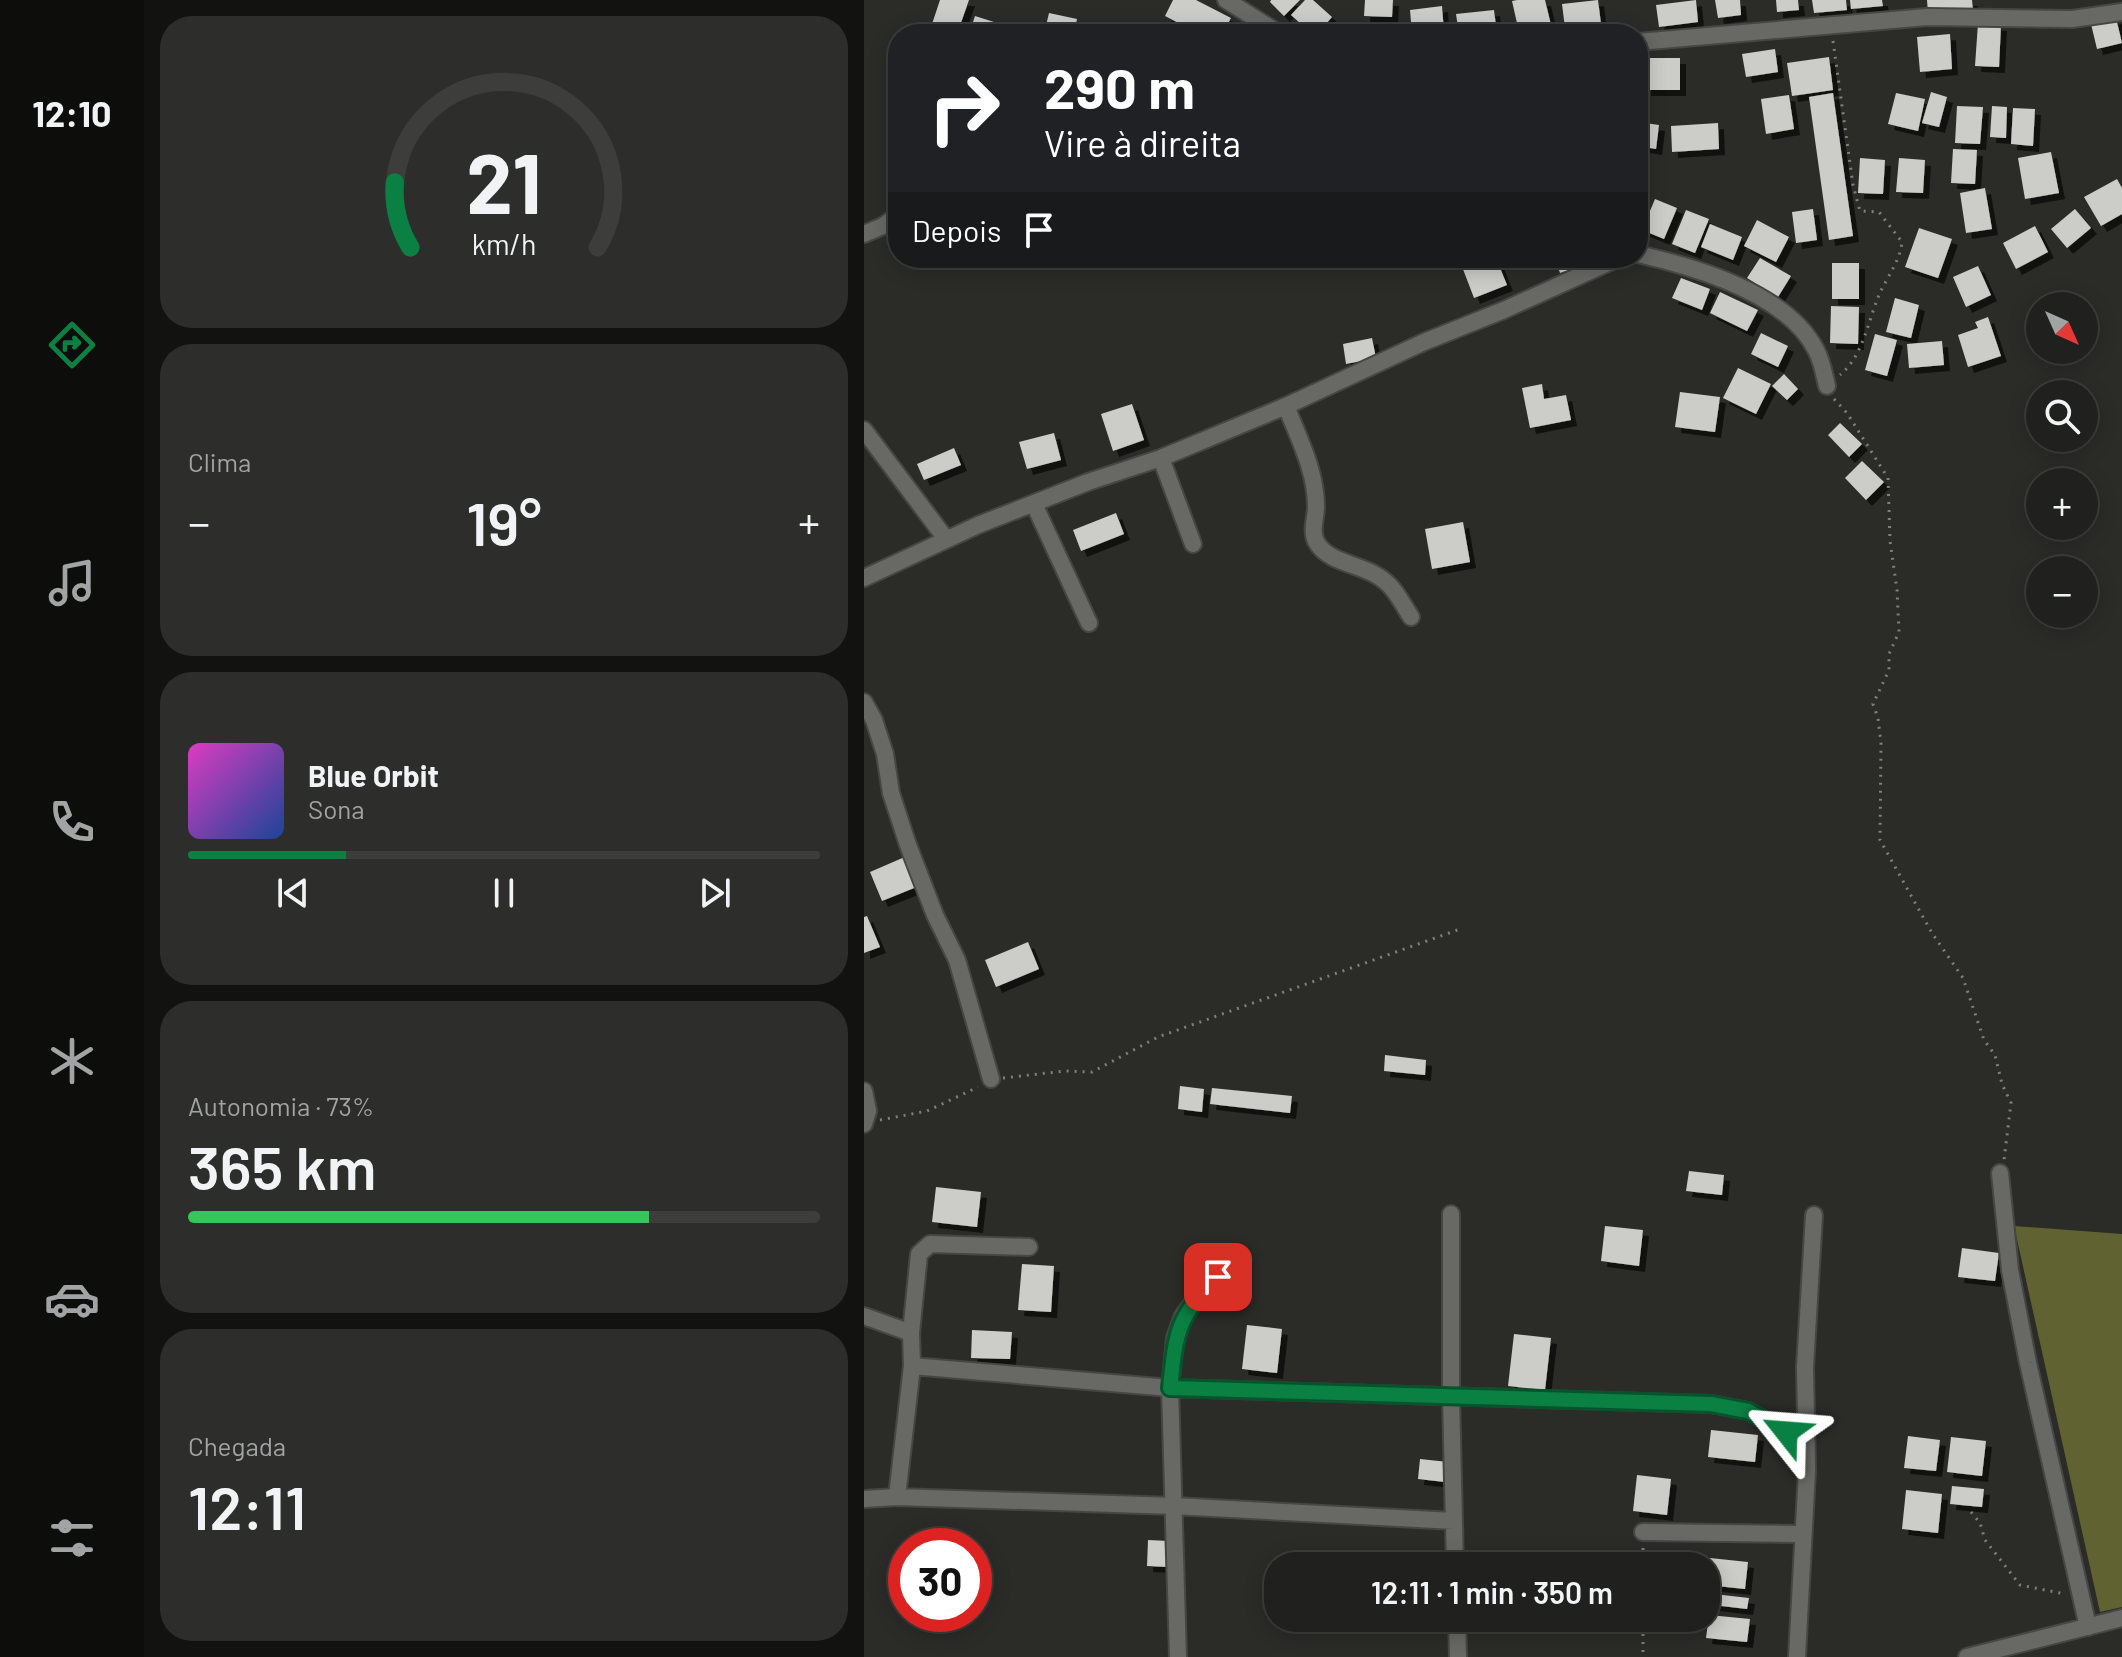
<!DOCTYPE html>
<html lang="pt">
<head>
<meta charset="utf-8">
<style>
  :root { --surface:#20201e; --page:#2d2d2b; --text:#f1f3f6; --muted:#a2a3a4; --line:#3d3e3c; --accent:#0b8043 }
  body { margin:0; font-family:Barlow,sans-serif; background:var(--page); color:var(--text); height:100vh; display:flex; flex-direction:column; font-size:30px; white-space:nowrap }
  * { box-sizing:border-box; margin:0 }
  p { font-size:26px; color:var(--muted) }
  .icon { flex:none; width:44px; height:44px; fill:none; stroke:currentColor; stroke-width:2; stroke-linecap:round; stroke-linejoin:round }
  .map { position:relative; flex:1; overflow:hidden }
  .drawer { display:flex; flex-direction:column; gap:16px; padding:16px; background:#121210; width:720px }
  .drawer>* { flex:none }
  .top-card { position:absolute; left:24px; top:24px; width:760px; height:244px; border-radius:32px; box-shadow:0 4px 20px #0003,0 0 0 2px var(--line); background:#202124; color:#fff; overflow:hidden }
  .needle { width:52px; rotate:135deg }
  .buttons { position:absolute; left:1162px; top:292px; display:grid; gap:16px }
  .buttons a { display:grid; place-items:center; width:72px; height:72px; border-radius:50%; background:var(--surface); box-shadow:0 4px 20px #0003,0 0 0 2px var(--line); font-size:40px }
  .speed { position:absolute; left:24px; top:1528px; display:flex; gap:16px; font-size:40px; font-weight:700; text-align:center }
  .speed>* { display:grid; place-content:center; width:104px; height:104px; border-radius:50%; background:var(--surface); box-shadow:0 4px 20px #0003,0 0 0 2px var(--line); line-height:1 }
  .speed .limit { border:12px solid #d22; background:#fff; color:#111 }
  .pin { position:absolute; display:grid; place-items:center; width:68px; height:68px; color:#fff; margin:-34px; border-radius:16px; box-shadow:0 4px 12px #0006 }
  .me { position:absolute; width:88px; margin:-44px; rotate:298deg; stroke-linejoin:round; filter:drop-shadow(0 0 6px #0008) }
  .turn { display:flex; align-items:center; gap:28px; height:168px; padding:0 24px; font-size:36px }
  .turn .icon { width:104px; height:104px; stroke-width:2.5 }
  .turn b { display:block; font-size:56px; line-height:68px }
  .then { display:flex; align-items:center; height:76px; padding:0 24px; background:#0003; gap:16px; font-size:30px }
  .big { font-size:60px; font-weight:600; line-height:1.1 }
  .drawer .tile { flex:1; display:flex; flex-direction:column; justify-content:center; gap:12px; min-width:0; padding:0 28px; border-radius:32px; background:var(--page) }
  .drawer .dial { align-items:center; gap:0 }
  .dial svg { height:208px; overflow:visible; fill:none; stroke:var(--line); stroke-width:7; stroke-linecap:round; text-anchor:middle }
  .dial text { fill:var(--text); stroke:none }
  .song { display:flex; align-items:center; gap:24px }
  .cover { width:96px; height:96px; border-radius:12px; background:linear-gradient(135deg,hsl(310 70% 55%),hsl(220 70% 35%)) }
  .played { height:8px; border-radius:4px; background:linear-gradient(90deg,var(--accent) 25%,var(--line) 25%) }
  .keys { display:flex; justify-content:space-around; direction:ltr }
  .heat { display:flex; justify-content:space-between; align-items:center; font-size:44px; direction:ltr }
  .charge { height:12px; border-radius:6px; background:linear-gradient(90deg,#34c759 73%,var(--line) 0) }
  .trip { position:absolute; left:400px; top:1552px; width:456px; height:80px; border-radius:32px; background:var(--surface); box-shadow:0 4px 20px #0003,0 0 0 2px var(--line); font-weight:600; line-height:80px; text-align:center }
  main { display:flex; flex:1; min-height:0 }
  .tab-bar { display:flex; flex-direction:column; width:144px; justify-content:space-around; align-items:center; background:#0d0d0c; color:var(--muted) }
  .tab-bar .icon { width:56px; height:56px }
  .tab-bar .selected { color:var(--accent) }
  .tab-bar b { font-size:36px; color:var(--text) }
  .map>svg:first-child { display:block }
</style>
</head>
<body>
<main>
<nav class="tab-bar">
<b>12:10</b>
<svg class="icon selected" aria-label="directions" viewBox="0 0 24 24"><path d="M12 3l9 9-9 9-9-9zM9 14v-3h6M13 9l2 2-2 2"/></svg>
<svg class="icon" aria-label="music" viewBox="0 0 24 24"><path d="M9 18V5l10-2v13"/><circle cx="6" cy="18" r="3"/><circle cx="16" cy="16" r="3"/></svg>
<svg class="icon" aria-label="phone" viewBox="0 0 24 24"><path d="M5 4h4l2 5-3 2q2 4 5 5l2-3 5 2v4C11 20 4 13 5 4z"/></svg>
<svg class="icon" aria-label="climate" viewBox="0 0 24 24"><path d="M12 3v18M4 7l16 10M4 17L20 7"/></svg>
<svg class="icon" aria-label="car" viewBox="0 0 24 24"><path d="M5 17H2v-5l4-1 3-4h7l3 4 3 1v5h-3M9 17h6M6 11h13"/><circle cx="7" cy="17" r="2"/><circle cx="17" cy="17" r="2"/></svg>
<svg class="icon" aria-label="filters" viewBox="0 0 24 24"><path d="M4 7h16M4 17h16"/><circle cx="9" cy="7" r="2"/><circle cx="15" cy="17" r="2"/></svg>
</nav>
<section class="drawer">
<div class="tile dial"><svg viewBox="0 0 100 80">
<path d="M14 69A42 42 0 1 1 86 69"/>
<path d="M14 69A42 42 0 0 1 8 44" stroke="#0b8043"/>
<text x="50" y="56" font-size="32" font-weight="700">21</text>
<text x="50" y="72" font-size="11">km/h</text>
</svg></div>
<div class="tile"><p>Clima</p>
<div class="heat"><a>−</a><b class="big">19°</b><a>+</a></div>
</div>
<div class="tile">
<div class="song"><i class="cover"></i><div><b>Blue Orbit</b><p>Sona</p></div></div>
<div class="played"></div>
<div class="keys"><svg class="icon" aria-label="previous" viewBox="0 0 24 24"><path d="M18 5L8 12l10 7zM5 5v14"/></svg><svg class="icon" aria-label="pause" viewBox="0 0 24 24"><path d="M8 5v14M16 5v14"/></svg><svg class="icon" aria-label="next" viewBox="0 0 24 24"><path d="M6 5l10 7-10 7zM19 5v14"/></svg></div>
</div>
<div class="tile"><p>Autonomia · 73%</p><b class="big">365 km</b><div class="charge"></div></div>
<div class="tile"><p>Chegada</p><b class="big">12:11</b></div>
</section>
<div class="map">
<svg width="1258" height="1657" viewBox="0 0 1258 1657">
  <defs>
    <filter id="shadow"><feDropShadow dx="6" dy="6" stdDeviation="0" flood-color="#0009"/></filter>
  </defs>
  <rect width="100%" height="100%" fill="#2b2b28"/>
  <path fill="#606232" d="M1150,1226l108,8v373l-22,5z"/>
  <path fill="#ccccc8" filter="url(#shadow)" d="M76,0h29l-12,34 -26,-7z
    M309,0h23l35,18 -9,16h-22l-35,-18z
    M407,0h29l-16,16 -14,-14z
    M441,0h8l19,17 -15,17h-5l-21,-19z
    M501,0h28l-1,17 -28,-1z
    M653,0h28l6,25 -32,7 -7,-31z
    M734,0l3,24 -36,4 -3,-24z
    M832,0l2,22 -39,5 -3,-22z
    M851,0h25l1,15 -23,3z
    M912,0h22l1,10 -22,2z
    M948,0h34l1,10 -33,3z
    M986,0h32l1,6 -32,3z
    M1063,0h45l1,10 -45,3z
    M578,6l2,26 -32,2 -2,-24z
    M630,10l3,24h-38l-3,-20z
    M185,13l28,6 -3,15h-30z
    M111,16l19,6 -4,12h-21z
    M1252,18l6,25 -25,6 -6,-25z
    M221,23l21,4 -2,7h-21z
    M252,23l32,7 -1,4h-33z
    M1114,23l23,2 -2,42 -24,-1z
    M1086,34l2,35 -32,3 -3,-35z
    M911,49l3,23 -32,5 -4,-23z
    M965,57l4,33 -41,6 -5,-33z
    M781,58h35v32h-35z
    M1067,92l16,5 -8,30 -17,-4z
    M969,93l20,143 -24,4 -20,-143z
    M1032,93l29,6 -7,32 -30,-7z
    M925,95l5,34 -28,5 -5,-35z
    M1093,106l26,1 -3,37 -25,-1z
    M1128,106l15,1 -1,31 -16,-1z
    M1149,108l22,1 -2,37 -22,-2z
    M774,122l21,3 -3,24 -18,-3z
    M854,123l1,26 -47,3 -1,-26z
    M1089,149l24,1 -2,34 -24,-1z
    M1187,152l8,41 -34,6 -7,-41z
    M996,158l25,2 -2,34 -25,-1z
    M1035,158l26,2 -2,33 -27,-1z
    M1253,179l5,9v26l-21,12 -17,-29z
    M1121,188l7,41 -26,4 -6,-40z
    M791,199l22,9 -13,31 -22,-9z
    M949,209l4,31 -21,3 -4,-31z
    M1211,209l16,19 -24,20 -16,-19z
    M822,210l23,9 -14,34 -23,-9z
    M893,220l32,17 -13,25 -32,-16z
    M846,224l32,13 -9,23 -32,-13z
    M1171,226l13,26 -32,17 -13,-26z
    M1055,228l33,11 -14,39 -33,-11z
    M611,258h21l11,27 -33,13 -13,-34z
    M691,258h46l-41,15z
    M896,258l31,18 -13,21 -31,-19z
    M968,263h27v36h-27z
    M1114,266l13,29 -25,12 -13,-30z
    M817,278l29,11 -8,21 -30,-12z
    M856,292l38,18 -11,21 -37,-18z
    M1031,298l24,7 -8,33 -25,-6z
    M967,306l28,1 -1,37 -28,-1z
    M1124,317l13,39 -33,11 -10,-32 20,-7 -3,-6z
    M897,333l27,13 -10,21 -27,-13z
    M1011,334l22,6 -10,36 -22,-6z
    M508,338l4,20 -30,6 -3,-20z
    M1078,341l2,24 -35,3 -2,-24z
    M874,368l33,16 -15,30 -33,-16z
    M920,374l14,15 -11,11 -15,-14z
    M678,384l2,15 22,-4 5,25 -41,8 -8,-40z
    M816,392l40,5 -5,35 -40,-5z
    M268,404l12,36 -31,11 -12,-37z
    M976,423l22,21 -13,13 -21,-22z
    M190,433l7,27 -34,9 -8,-27z
    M90,448l7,17 -37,15 -7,-16z
    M998,461l22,21 -18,18 -21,-22z
    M252,513l8,21 -43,17 -8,-21z
    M599,522l7,40 -38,7 -7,-40z
    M43,856l12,30 -37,15 -12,-29z
    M3,916l13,31 -16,6v-36z
    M164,942l11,27 -43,18 -11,-27z
    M521,1055l41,5 -1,15 -41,-4z
    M316,1086l24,3 -2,23 -24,-3z
    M348,1088l80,8 -2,17 -80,-9z
    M825,1171l35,4 -2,20 -36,-4z
    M72,1187l45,5 -4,35 -45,-5z
    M741,1226l38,4 -4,36 -38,-5z
    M1098,1248l37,5 -4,28 -37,-4z
    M158,1264l32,2 -3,46 -33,-2z
    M383,1325l35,4 -5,44 -35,-4z
    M108,1330l40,2 -2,27 -39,-1z
    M650,1334l37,4 -6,52 -37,-4z
    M847,1430l47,5 -3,27 -47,-5z
    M1044,1436l32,4 -4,31 -32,-3z
    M1087,1437l35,4 -4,35 -35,-4z
    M556,1459l28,3 -3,20 -27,-3z
    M773,1475l34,4 -4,36 -34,-4z
    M1088,1486l32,3 -2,18 -32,-3z
    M1042,1490l36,4 -4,39 -36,-4z
    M284,1540l21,1 -1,26 -21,-1z
    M846,1558l38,4 -3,27 -38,-4z
    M850,1594l35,4 -2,11 -34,-4z
    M845,1615l41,4 -3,23 -41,-4z"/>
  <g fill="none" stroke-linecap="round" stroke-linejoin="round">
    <g stroke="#464644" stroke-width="20">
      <path id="street" d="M362,0l54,34
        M774,42l289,-25 145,2 50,-7
        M0,234l19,-8 15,-11
        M774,254c57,13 149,39 178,96 6,11 8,24 11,36
        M422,406c13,33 30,65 30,101 0,11 -6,25 1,36 11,19 41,21 59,32 17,9 25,26 35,42
        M0,430l82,109
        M297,458l32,86
        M170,504l55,119
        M0,578l114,-53 110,-43 73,-24 125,-52 138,-64 80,-32 115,-52
        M0,702l10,18 11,34 6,39 17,52 27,70 22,45 34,119
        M0,1091l4,20 -4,13
        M1136,1173l10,97 18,93 60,264
        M587,1214v182l4,170
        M0,1316l47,17
        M48,1366l-1,-33 8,-79 11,-10 99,3
        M33,1497l15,-131 258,22 541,16 37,7 57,31
        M0,1499l33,-2 277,9 280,15
        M779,1532l159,2
        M593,1618l1,39
        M314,1657l-8,-269 5,-50 8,-22 13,-18 22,-21
        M933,1657l10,-186 -2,-104 9,-152
        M1103,1657l155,-39"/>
    </g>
    <path stroke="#7f7f7c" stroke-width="3" stroke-dasharray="2 6" stroke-linecap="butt" d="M969,41l20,144 7,26 19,1 23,30c-2,19 -15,35 -23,53 -11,26 -16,61 -39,80
      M970,399l13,14 41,65 2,63 7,49 2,42 -10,22v16l-16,34 5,14 3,25 -1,97 52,93 31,45 21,62 11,15 7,29 9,19 -7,57
      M139,1078l63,-7 26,1 66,-35 305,-109
      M16,1120l47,-9 51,-24
      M1107,1512l9,11 5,17 35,45 45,9
      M779,1548v18
      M779,1618v39"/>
    <use href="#street" stroke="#686865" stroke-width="16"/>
  </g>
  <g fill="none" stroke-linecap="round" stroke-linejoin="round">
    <g stroke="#07532c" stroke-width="20">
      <path id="route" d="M354,1277c-42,40 -42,56 -48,111l541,16 37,7 38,21"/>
    </g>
    <use href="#route" stroke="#0b8043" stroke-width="14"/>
  </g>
</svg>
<div class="buttons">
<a><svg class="needle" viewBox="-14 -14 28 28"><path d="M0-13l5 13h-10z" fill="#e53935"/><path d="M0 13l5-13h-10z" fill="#a2a3a4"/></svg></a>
<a><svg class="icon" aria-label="search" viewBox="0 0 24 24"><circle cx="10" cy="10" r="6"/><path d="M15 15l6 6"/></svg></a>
<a>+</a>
<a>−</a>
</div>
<div class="speed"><div class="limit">30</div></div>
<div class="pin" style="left:354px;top:1277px;background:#d93025"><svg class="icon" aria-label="arrive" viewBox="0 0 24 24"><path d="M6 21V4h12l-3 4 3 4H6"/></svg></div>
<svg class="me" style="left:922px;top:1432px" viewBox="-20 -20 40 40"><path d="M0-17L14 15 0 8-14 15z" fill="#0b8043" stroke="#fff" stroke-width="4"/></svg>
<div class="trip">12:11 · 1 min · 350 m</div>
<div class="top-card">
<div class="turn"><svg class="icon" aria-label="right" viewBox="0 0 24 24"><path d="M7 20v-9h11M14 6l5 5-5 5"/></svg><div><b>290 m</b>Vire à direita</div></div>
<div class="then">Depois<svg class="icon" aria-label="arrive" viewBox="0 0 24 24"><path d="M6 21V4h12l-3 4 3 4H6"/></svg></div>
</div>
</div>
</main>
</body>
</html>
